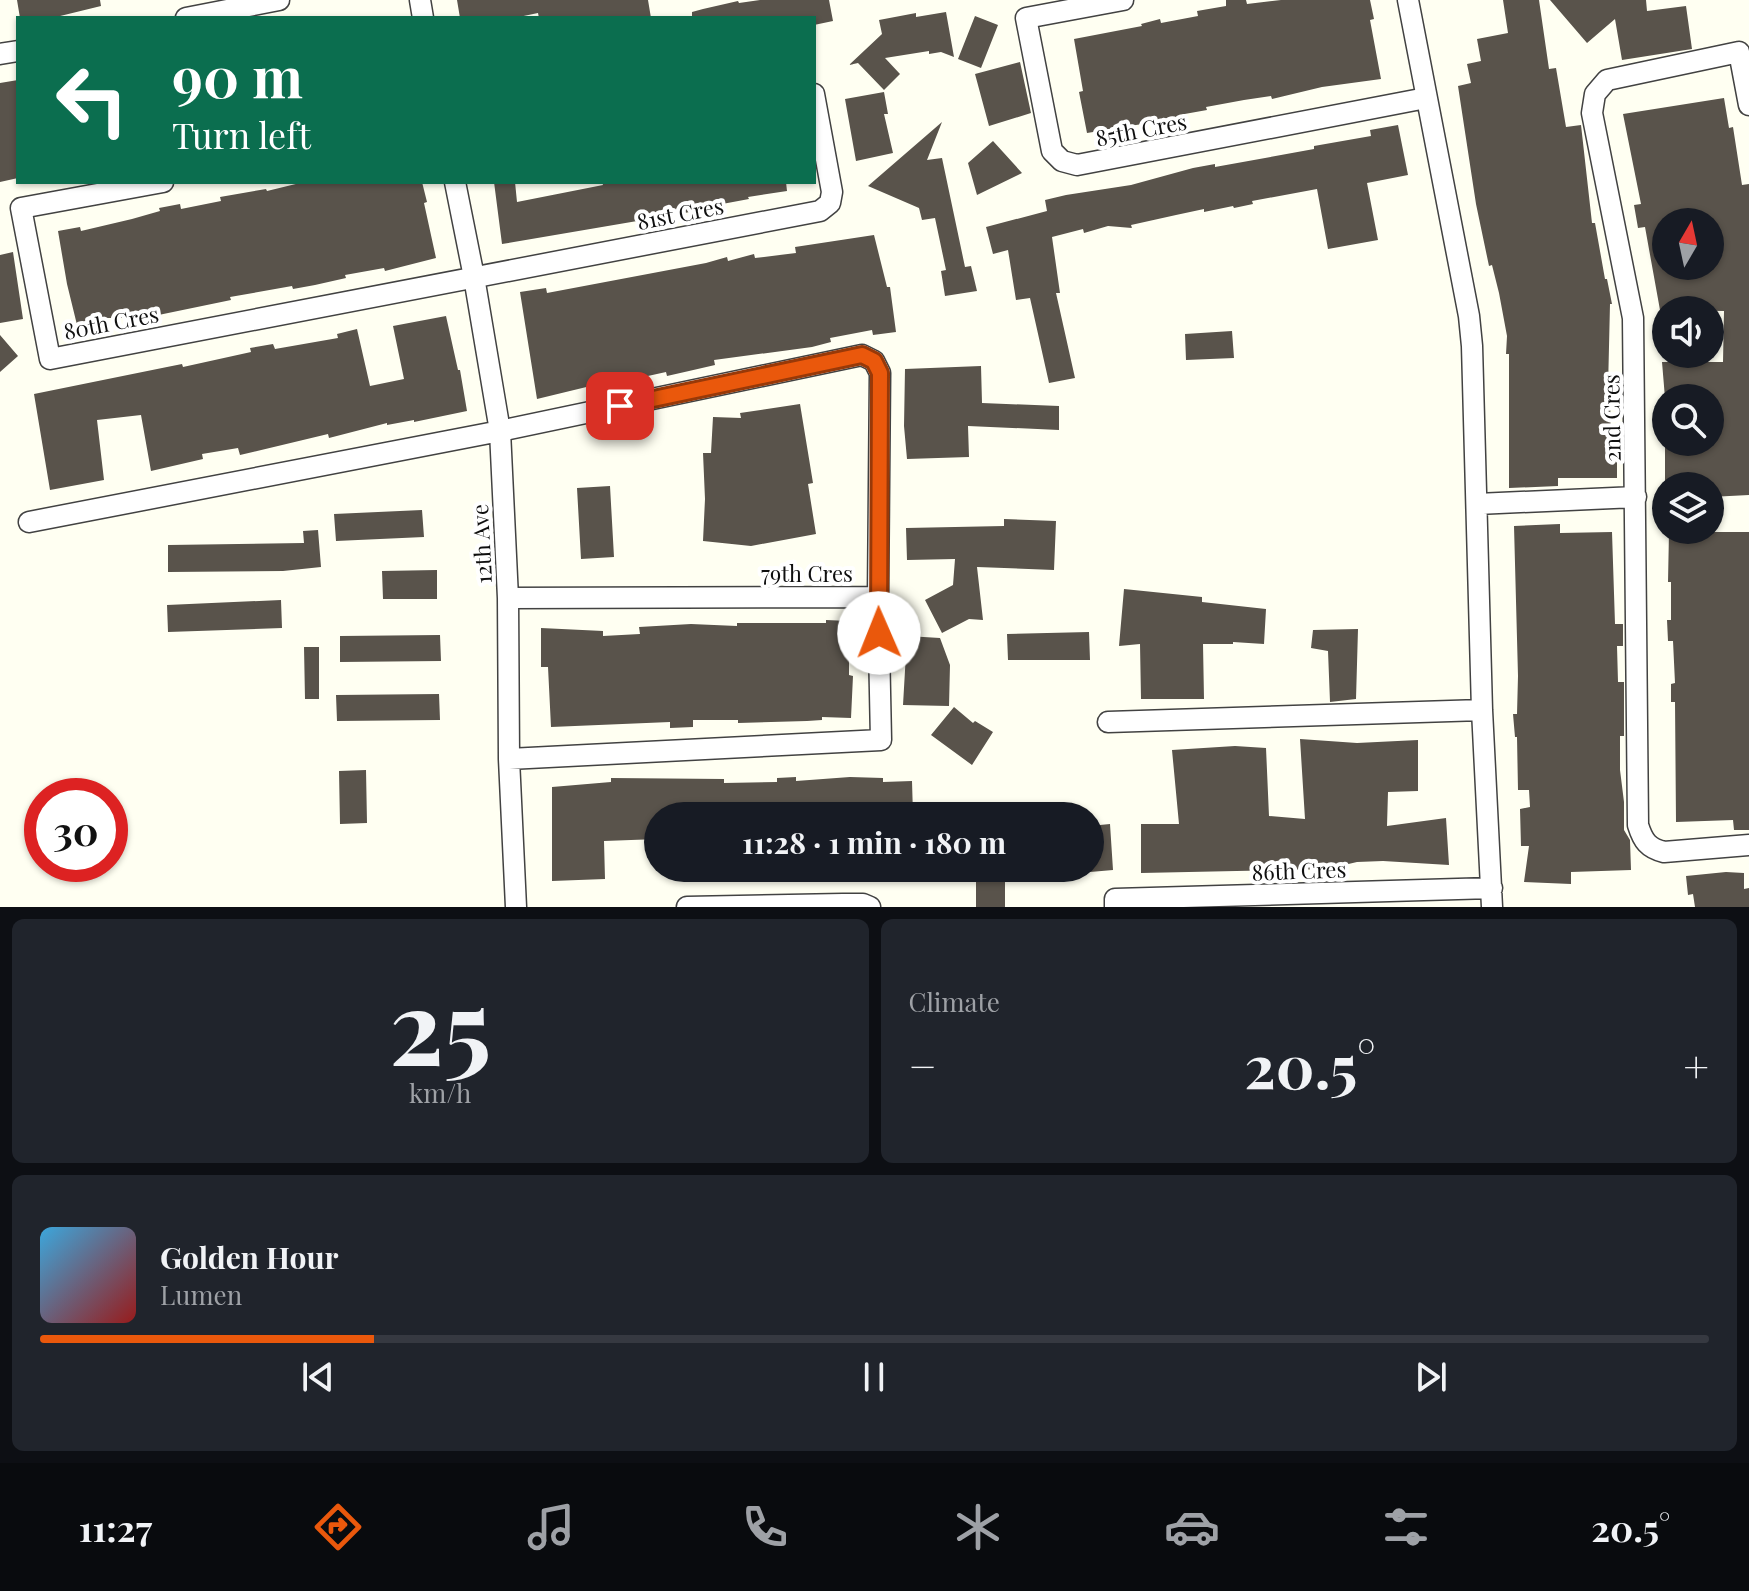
<!DOCTYPE html>
<html lang="en">
<head>
<meta charset="utf-8">
<style>
  :root { --surface:#171b24; --page:#20242c; --text:#f1f3f6; --muted:#9ea1a6; --line:#363941; --accent:#ea580c }
  body { margin:0; font-family:"Playfair Display",serif; background:var(--page); color:var(--text); height:100vh; display:flex; flex-direction:column; font-size:30px; white-space:nowrap }
  * { box-sizing:border-box; margin:0 }
  p { font-size:26px; color:var(--muted) }
  .icon { flex:none; width:44px; height:44px; fill:none; stroke:currentColor; stroke-width:2; stroke-linecap:round; stroke-linejoin:round }
  .map { position:relative; height:907px; overflow:hidden }
  .details { display:flex; flex-direction:column; gap:12px; padding:12px; background:#0d0f14; flex:1 }
  .details>* { flex:none }
  .top-card { position:absolute; left:16px; top:16px; width:800px; height:168px; border-radius:0px; box-shadow:0 2px 6px #0004; background:#0b6e4f; color:#fff; overflow:hidden }
  .needle { width:52px; rotate:9deg }
  .tools { position:absolute; left:1652px; top:208px; display:grid; gap:16px }
  .tools a { display:grid; place-items:center; width:72px; height:72px; border-radius:50%; background:var(--surface); box-shadow:0 2px 6px #0004; font-size:40px }
  .speed { position:absolute; left:24px; top:778px; display:flex; gap:16px; font-size:40px; font-weight:700; text-align:center }
  .speed>* { display:grid; place-content:center; width:104px; height:104px; border-radius:50%; background:var(--surface); box-shadow:0 2px 6px #0004; line-height:1 }
  .speed .limit { border:12px solid #d22; background:#fff; color:#111 }
  .pin { position:absolute; display:grid; place-items:center; width:68px; height:68px; color:#fff; margin:-34px; border-radius:16px; box-shadow:0 4px 12px #0006 }
  .me { position:absolute; width:88px; margin:-44px; rotate:359deg; stroke-linejoin:round; filter:drop-shadow(0 0 6px #0008) }
  .turn { display:flex; align-items:center; gap:28px; height:168px; padding:0 24px; font-size:36px }
  .turn .icon { width:104px; height:104px; stroke-width:2.5 }
  .turn b { display:block; font-size:56px; line-height:68px }
  .big { font-size:60px; font-weight:700; line-height:1.1 }
  .details .tile { flex:1; display:flex; flex-direction:column; justify-content:center; gap:12px; min-width:0; padding:0 28px; border-radius:12px; background:var(--page) }
  .details .dial { align-items:center; gap:0 }
  .dial b { font-size:104px; line-height:1 }
  .song { display:flex; align-items:center; gap:24px }
  .cover { width:96px; height:96px; border-radius:12px; background:linear-gradient(135deg,hsl(200 70% 55%),hsl(0 70% 35%)) }
  .played { height:8px; border-radius:4px; background:linear-gradient(90deg,var(--accent) 20%,var(--line) 20%) }
  .keys { display:flex; justify-content:space-around; direction:ltr }
  .heat { display:flex; justify-content:space-between; align-items:center; font-size:44px; direction:ltr }
  .details .tiles { flex:1; display:grid; gap:12px; grid-template-columns:1fr 1fr }
  .tile:last-child { grid-column:span 2 }
  .trip { position:absolute; left:644px; top:802px; width:460px; height:80px; border-radius:40px; background:var(--surface); box-shadow:0 2px 6px #0004; font-weight:700; line-height:80px; text-align:center }
  .menu { display:flex; height:128px; justify-content:space-around; align-items:center; background:#090b0e; color:var(--muted) }
  .menu .icon { width:56px; height:56px }
  .menu .current { color:var(--accent) }
  .menu b { font-size:36px; color:var(--text) }
  .map>svg:first-child { display:block }
</style>
</head>
<body>
<div class="map">
<svg width="1749" height="907" viewBox="0 0 1749 907">
  <rect width="100%" height="100%" fill="#fffff2"/>
  <path fill="#59534b" fill-rule="evenodd" d="M17,0h83l1,6 -49,12h-32z
    M457,0h191l3,18h-112l-1,-5 -24,5h-54z
    M760,0h69l4,21 -19,4v-7h-122v-6l11,-3 35,-8 1,2z
    M1226,0h20l1,4 34,-4h89l4,19 -4,1 11,59 -59,8 -50,12 -1,-3 -27,4 -38,7 1,3 -28,5v3l-92,15 -8,-41 4,-1 -9,-52 68,-13 -1,-2 19,-5 1,4 37,-7 -1,-5 29,-5z
    M1503,0h36l10,69 7,-1 10,59 15,-2 11,98h3l10,56h2l5,25h-2l-2,85 2,1 1,60h6v28h-59v8l-49,2v-134h-3l1,-18 -8,-43 -7,-28 -3,1 -13,-62 -18,-118 13,-3 -4,-19 14,-3 -4,-22 31,-6z
    M1550,0h96l1,11 39,-5 6,43 -70,11 -7,-41 -28,24z
    M946,12l8,45 -13,-5 -12,2v-3l-44,7 15,16 -16,16 -26,-27 -9,2 33,-31 -3,-14 37,-7v4z
    M975,16l23,9 -17,43 -23,-9z
    M1020,62l11,51 -42,13 -14,-52z
    M18,80v98l-18,4v-99z
    M884,92l4,22h-4l9,39 -37,8 -11,-62z
    M1724,98l5,30 4,-1 9,58 7,-1v311l-39,2v-11h-45v-42l45,1v-47h-45l-3,-36h61l1,-51 -64,-1 -15,-83 -7,1 -4,-23 7,-1 -18,-90zM1710,217v49h-44v-44z
    M942,122l-15,38 15,-2 23,109 6,-1 6,25 -32,5 -4,-25 5,-1 -11,-52 -13,2 -3,-12 -51,-22z
    M1398,125l10,50 -41,8 11,57 -50,9 -11,-60 -65,12 1,3 -19,4 -1,-2 -29,6v-3l-28,6 -45,10 1,3 -24,-2 -24,7 -1,-4 -31,8 8,56h-4l19,85 -26,5 -19,-85 -14,2 -8,-50 -15,4 -7,-27 61,-16 -2,-11 21,-5 65,-10 62,-17 22,-4v3l99,-18v-3l57,-10 -1,-6z
    M993,141l29,32 -45,22 -9,-32z
    M304,182h118l5,20 -3,1 12,55 -51,13 -1,-3 -39,7 1,3 -31,7 -22,4 -1,-3 -62,11 1,3 -87,18h-41l2,5 -27,6 -11,-45 -9,-53 22,-4 1,4 51,-12 28,-8 -1,-3 21,-4 1,5 40,-8 -1,-4 46,-8 1,2z
    M494,182h21l2,20 86,-17 -1,-3h184l1,9 -39,6 1,2 -59,11v2l-188,32z
    M874,235l13,52h3l6,45 -23,3 -1,-5 -42,8 1,4 -19,5 -98,13 1,5 -26,6 -22,5 -1,-4 -59,13v-3l-70,17 -17,-107 26,-4 1,5 159,-30 21,-6 1,4 26,-7 1,4 41,-5 -1,-6z
    M13,252l10,67 -23,4v-68z
    M446,316l12,54h2l7,41 -53,11v-2l-27,5v-2l-58,15 -1,-4 -88,21 -2,-7 -36,6 1,5 -52,12 -10,-56 -44,5 7,60 -54,10 -16,-96 133,-27 15,-3 1,3 68,-15 -1,-4 23,-4 2,5 63,-11 -1,-4 20,-5 13,57 34,-7 -11,-53z
    M1232,331l2,27 -48,2 -1,-26z
    M0,335l18,21 -18,16z
    M981,366l1,37 77,3v24l-91,-4 1,31 -62,2 -3,-33 1,-57z
    M800,404l13,79 -5,1 8,50 -65,12 -48,-5 2,-42 -2,-46h8l2,-36 28,1 -1,-5z
    M610,486l4,71 -33,2 -4,-71z
    M422,510l2,27 -88,4 -2,-27z
    M1004,519l52,2 -2,49 -77,-3 6,53 -14,-1 -27,14 -17,-33 28,-15 2,-26 -48,1 -1,-32 98,-2z
    M1560,524v9l52,-1 3,92h8v22h-6l1,36h6v54h-4v34l4,32v28l6,10 1,30 -60,2v12l-47,-2 5,-36h-8l-1,-37 10,-2 -1,-17h-11l-1,-53h-2l-2,-23h4l1,-38 -4,-150z
    M318,530l3,37 -38,4 -115,1v-27l136,-2 -1,-12z
    M1669,532h80v298h-15l-1,-10 -57,2 -1,-120h-4v-18l4,-1 -2,-42h-5l-1,-21h4v-38h-3z
    M437,570v29h-54l-1,-28z
    M1124,589l78,8v5l64,7 -2,35 -31,-2v2h-30l1,55h-63l-1,-55 -21,2z
    M281,600l1,28 -114,4 -1,-27z
    M826,620l23,1v54l4,1 -2,42 -29,-1v3l-15,1 -69,2v-3h-45v7l-23,1v-6l-119,5 -3,-60h-7v-39l62,3v5l37,-2 -1,-7 52,-3 46,2v-3h89z
    M1358,629l-2,70 -26,3 -2,-51 -17,-3 2,-18z
    M1089,632l1,28h-82l-1,-26z
    M440,635l1,26 -101,1v-26z
    M907,636l33,2 10,27 -1,41 -46,-1z
    M304,647h15v52h-14z
    M439,694l1,26 -103,1 -1,-26z
    M954,707l19,16 2,-2 18,11 -21,33 -41,-30z
    M1300,739l57,4 61,-3v51l-30,1 -1,34 59,-8 3,47 -66,-4 -26,1 -30,7 -186,4v-49h38l-7,-74 63,-4 31,2 3,68 36,3z
    M366,770l1,53 -27,1 -1,-53z
    M796,777v4l54,-4 33,1v4l29,-1 1,34 -108,1v-3l-147,3v23l-54,2 1,38 -53,2v-94l59,-5v-4l113,1v4l53,-1v-4z
    M1110,824l3,46 -23,2v-46z
    M1726,872l18,1v16l5,-1v19h-54l-2,-13 -5,1 -2,-19z
    M976,882h29v25h-29z"/>
  <g fill="none" stroke-linecap="round" stroke-linejoin="round">
    <g stroke="#424242" stroke-width="23">
      <path id="street" d="M420,0l3,18
        M1123,0l-97,18 26,133 10,10 15,4 349,-67
        M1408,0l61,316 3,30 10,364 10,197
        M186,18l93,-18
        M0,54l18,-3
        M1749,105l-10,-53 -132,28 -12,14 -3,19 41,205 5,507c5,16 10,23 26,27l85,-7
        M163,182l-142,26 29,151 770,-148 10,-8 2,-11 -18,-98
        M455,182l19,95 26,154 8,167 1,161 7,148
        M1477,504l159,-7
        M29,522l471,-91 362,-76 12,6 6,12 -2,224
        M508,598l370,-1 3,143 -372,19
        M1108,722l374,-12
        M687,907l156,-3h20l7,3
        M1115,907v-8l377,-11"/>
    </g>
    <use href="#street" stroke="#fff" stroke-width="20"/>
  </g>
  <g fill="none" stroke-linecap="round" stroke-linejoin="round">
    <g stroke="#983908" stroke-width="20">
      <path id="route" d="M620,406l242,-51 12,6 6,12 -1,260"/>
    </g>
    <use href="#route" stroke="#ea580c" stroke-width="14"/>
  </g>
  <g text-anchor="middle" dominant-baseline="central" stroke-width="8" stroke-linejoin="round" paint-order="stroke">
    <g font-size="22" fill="#0f0f0f" stroke="#fff">
      <text transform="translate(1141 129) rotate(-11)">85th Cres</text>
      <text transform="translate(680 213) rotate(-11)">81st Cres</text>
      <text transform="translate(111 322) rotate(-11)">80th Cres</text>
      <text transform="translate(1611 418) rotate(-91)">2nd Cres</text>
      <text transform="translate(481 544) rotate(-93)">12th Ave</text>
      <text x="807" y="573">79th Cres</text>
      <text transform="translate(1299 870) rotate(-2)">86th Cres</text>
    </g>
  </g>
</svg>
<div class="tools">
<a><svg class="needle" viewBox="-14 -14 28 28"><path d="M0-13l5 13h-10z" fill="#e53935"/><path d="M0 13l5-13h-10z" fill="#9ea1a6"/></svg></a>
<a><svg class="icon" aria-label="sound" viewBox="0 0 24 24"><path d="M4 9h4l5-4v14l-5-4H4zM17 9q2 3 0 6"/></svg></a>
<a><svg class="icon" aria-label="search" viewBox="0 0 24 24"><circle cx="10" cy="10" r="6"/><path d="M15 15l6 6"/></svg></a>
<a><svg class="icon" aria-label="layers" viewBox="0 0 24 24"><path d="M12 4l9 5-9 5-9-5zM3 14l9 5 9-5"/></svg></a>
</div>
<div class="speed"><div class="limit">30</div></div>
<div class="pin" style="left:620px;top:406px;background:#d93025"><svg class="icon" aria-label="arrive" viewBox="0 0 24 24"><path d="M6 21V4h12l-3 4 3 4H6"/></svg></div>
<svg class="me" style="left:879px;top:633px" viewBox="-20 -20 40 40"><circle r="19" fill="#fff"/><path d="M0-13L10 11 0 6-10 11z" fill="#ea580c"/></svg>
<div class="trip">11:28 · 1 min · 180 m</div>
<div class="top-card">
<div class="turn"><svg class="icon" aria-label="left" viewBox="0 0 24 24"><path d="M17 20v-9H6M10 6l-5 5 5 5"/></svg><div><b>90 m</b>Turn left</div></div>
</div>
</div>
<section class="details">
<div class="tiles">
<div class="tile dial"><b>25</b><p>km/h</p></div>
<div class="tile"><p>Climate</p>
<div class="heat"><a>−</a><b class="big">20.5°</b><a>+</a></div>
</div>
<div class="tile">
<div class="song"><i class="cover"></i><div><b>Golden Hour</b><p>Lumen</p></div></div>
<div class="played"></div>
<div class="keys"><svg class="icon" aria-label="previous" viewBox="0 0 24 24"><path d="M18 5L8 12l10 7zM5 5v14"/></svg><svg class="icon" aria-label="pause" viewBox="0 0 24 24"><path d="M8 5v14M16 5v14"/></svg><svg class="icon" aria-label="next" viewBox="0 0 24 24"><path d="M6 5l10 7-10 7zM19 5v14"/></svg></div>
</div>
</div>
</section>
<nav class="menu">
<b>11:27</b>
<svg class="icon current" aria-label="directions" viewBox="0 0 24 24"><path d="M12 3l9 9-9 9-9-9zM9 14v-3h6M13 9l2 2-2 2"/></svg>
<svg class="icon" aria-label="music" viewBox="0 0 24 24"><path d="M9 18V5l10-2v13"/><circle cx="6" cy="18" r="3"/><circle cx="16" cy="16" r="3"/></svg>
<svg class="icon" aria-label="phone" viewBox="0 0 24 24"><path d="M5 4h4l2 5-3 2q2 4 5 5l2-3 5 2v4C11 20 4 13 5 4z"/></svg>
<svg class="icon" aria-label="climate" viewBox="0 0 24 24"><path d="M12 3v18M4 7l16 10M4 17L20 7"/></svg>
<svg class="icon" aria-label="car" viewBox="0 0 24 24"><path d="M5 17H2v-5l4-1 3-4h7l3 4 3 1v5h-3M9 17h6M6 11h13"/><circle cx="7" cy="17" r="2"/><circle cx="17" cy="17" r="2"/></svg>
<svg class="icon" aria-label="filters" viewBox="0 0 24 24"><path d="M4 7h16M4 17h16"/><circle cx="9" cy="7" r="2"/><circle cx="15" cy="17" r="2"/></svg>
<b>20.5°</b>
</nav>
</body>
</html>
